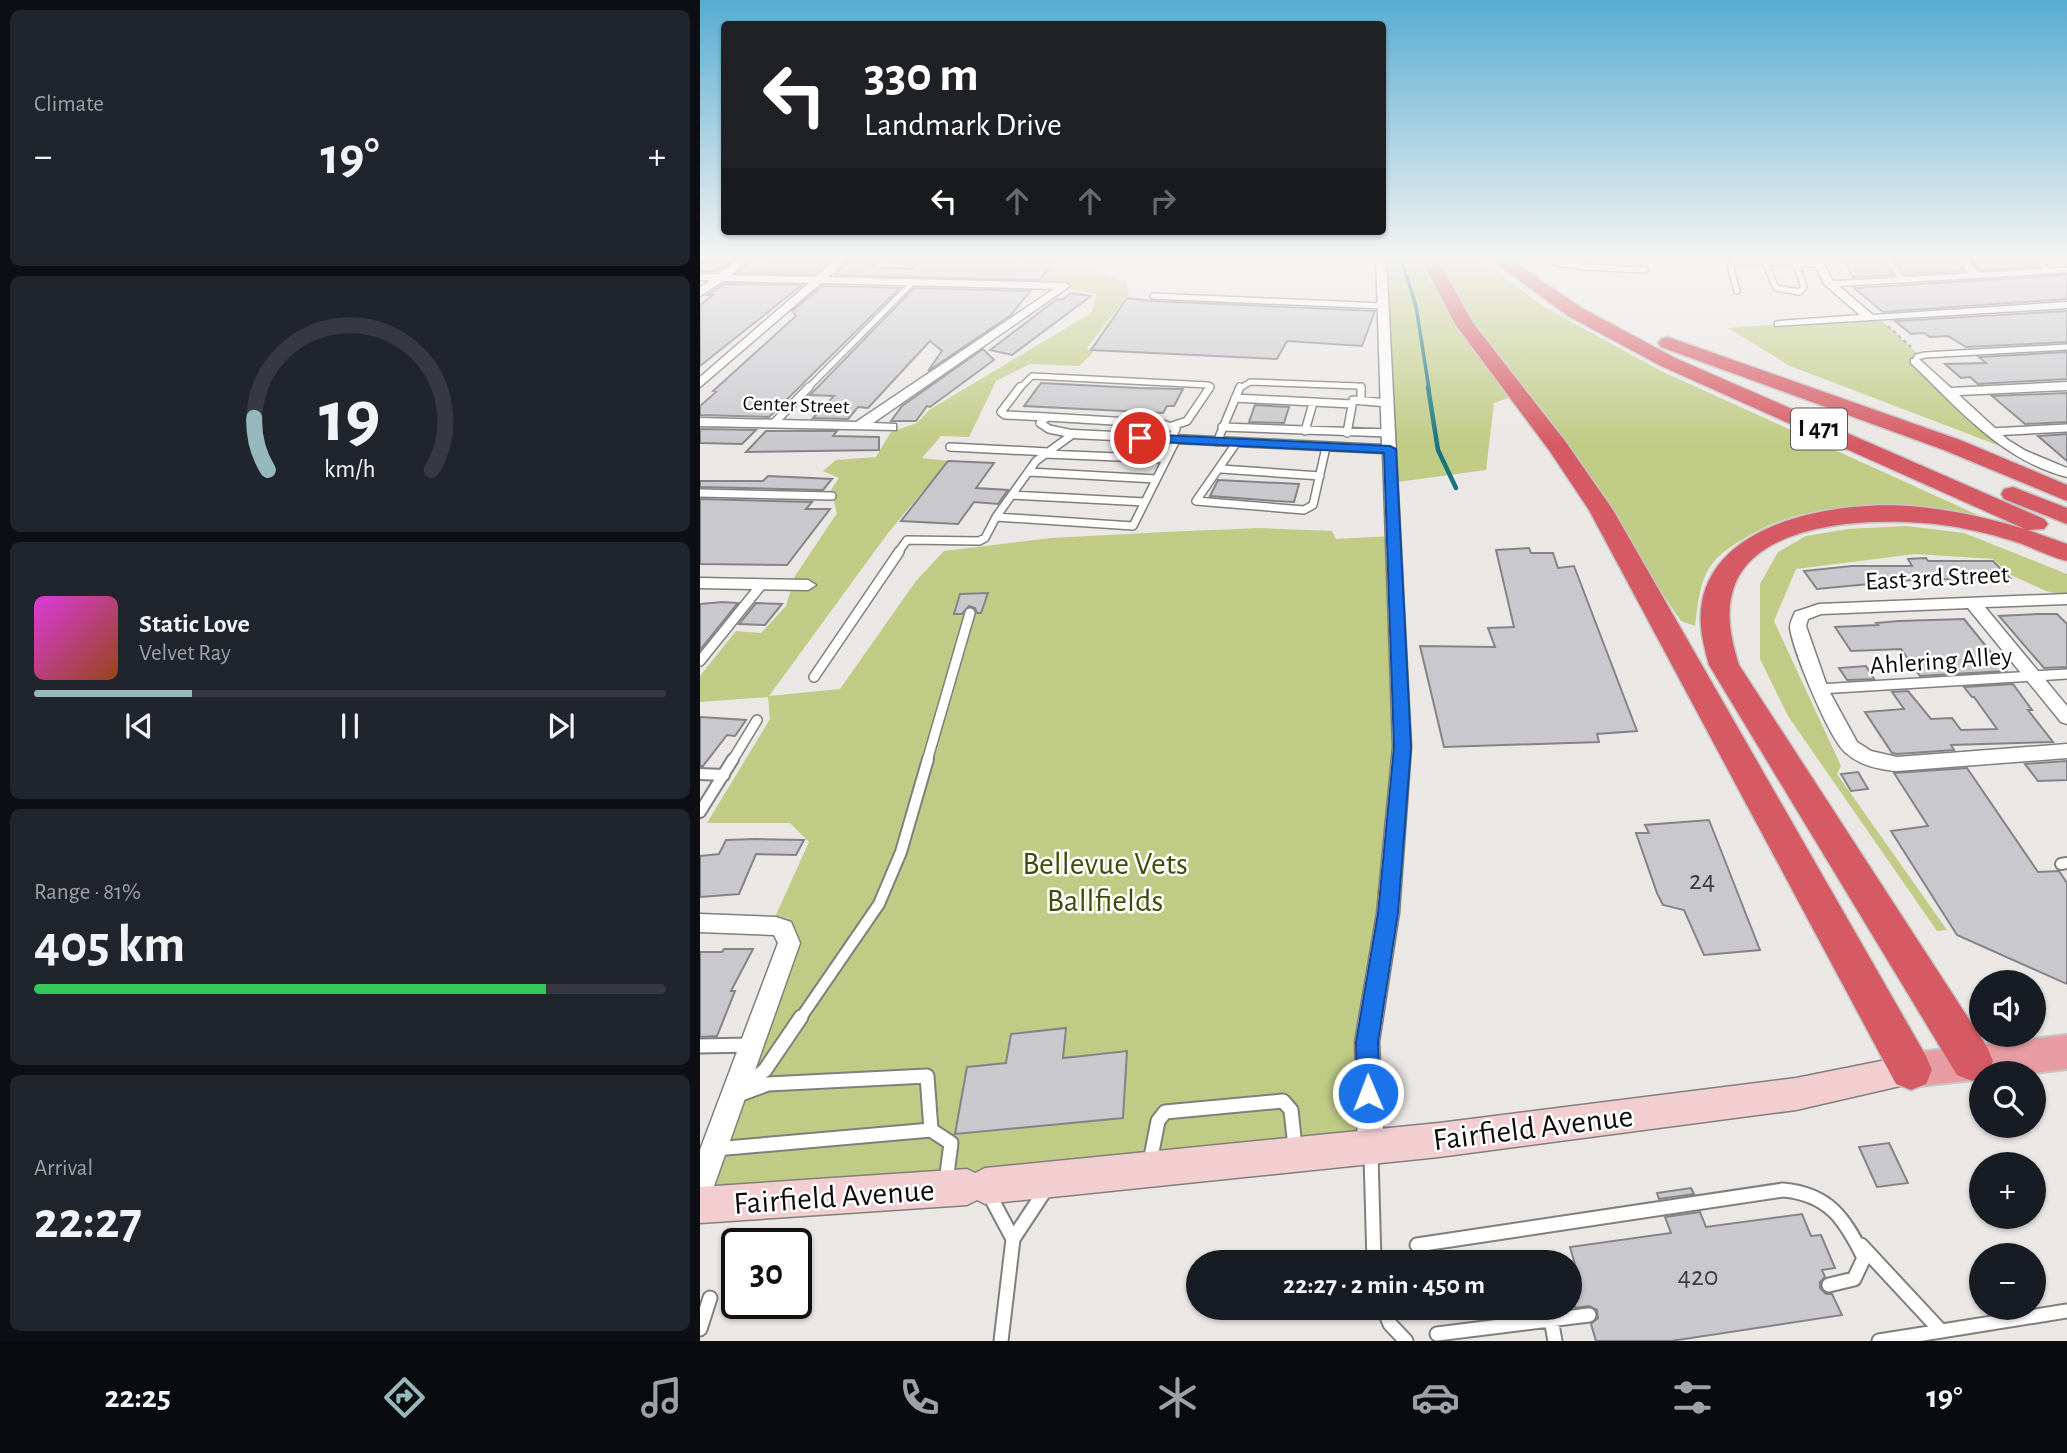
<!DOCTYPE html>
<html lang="en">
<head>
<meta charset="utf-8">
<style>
  :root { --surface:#171b24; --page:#20242c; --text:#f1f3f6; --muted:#9ea1a6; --line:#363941; --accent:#94b8bb }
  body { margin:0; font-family:"Alegreya Sans",sans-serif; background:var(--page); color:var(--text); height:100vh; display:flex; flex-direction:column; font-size:26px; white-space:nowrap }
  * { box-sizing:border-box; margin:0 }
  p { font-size:23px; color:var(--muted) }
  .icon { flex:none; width:38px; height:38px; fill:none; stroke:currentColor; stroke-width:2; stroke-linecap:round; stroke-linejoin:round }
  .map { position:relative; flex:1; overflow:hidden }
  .drawer { display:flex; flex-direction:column; gap:10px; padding:10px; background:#0d0f14; width:700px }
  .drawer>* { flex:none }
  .hud { position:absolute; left:21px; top:21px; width:665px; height:214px; border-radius:7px; box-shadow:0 2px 5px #0004; background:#202124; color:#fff; overflow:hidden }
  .tools { position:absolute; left:1269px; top:970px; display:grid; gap:14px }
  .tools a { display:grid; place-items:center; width:77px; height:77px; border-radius:50%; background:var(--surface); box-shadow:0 2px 5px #0004; font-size:35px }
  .speed { position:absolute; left:21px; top:1228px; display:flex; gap:14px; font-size:35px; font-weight:700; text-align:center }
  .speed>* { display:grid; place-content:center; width:91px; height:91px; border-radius:50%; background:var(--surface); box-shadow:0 2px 5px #0004; line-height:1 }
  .speed .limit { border:4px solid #111; border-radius:10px; background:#fff; color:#111 }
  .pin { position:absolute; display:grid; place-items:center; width:60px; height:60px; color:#fff; margin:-30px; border:4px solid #fff; border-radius:50%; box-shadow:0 2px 7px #0007 }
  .me { position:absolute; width:77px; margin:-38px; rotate:359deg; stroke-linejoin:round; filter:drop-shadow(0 0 5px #0008) }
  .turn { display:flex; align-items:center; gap:24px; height:147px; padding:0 28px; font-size:32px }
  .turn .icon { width:91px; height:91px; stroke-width:2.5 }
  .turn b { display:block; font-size:49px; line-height:60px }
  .lanes { display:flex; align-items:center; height:66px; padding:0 28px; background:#0003; justify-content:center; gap:35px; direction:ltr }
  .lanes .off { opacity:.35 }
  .big { font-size:52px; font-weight:700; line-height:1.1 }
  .drawer .widget { flex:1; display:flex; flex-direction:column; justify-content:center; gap:10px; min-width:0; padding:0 24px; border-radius:10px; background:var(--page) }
  .drawer .dial { align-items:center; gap:0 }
  .dial svg { height:182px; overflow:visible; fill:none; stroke:var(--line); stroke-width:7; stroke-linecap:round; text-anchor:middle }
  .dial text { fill:var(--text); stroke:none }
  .song { display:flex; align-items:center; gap:21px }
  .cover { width:84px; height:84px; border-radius:10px; background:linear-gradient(135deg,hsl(300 70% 55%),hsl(20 70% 35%)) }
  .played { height:7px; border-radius:4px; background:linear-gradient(90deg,var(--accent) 25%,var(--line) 25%) }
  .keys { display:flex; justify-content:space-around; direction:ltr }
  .heat { display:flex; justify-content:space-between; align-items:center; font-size:38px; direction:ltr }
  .charge { height:10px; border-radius:5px; background:linear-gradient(90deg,#34c759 81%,var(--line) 0) }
  .trip { position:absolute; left:486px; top:1250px; width:396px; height:70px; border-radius:35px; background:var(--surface); box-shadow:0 2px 5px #0004; font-weight:700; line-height:70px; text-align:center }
  .menu { display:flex; height:112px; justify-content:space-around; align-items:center; background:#090b0e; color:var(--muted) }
  .menu .icon { width:49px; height:49px }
  .menu .selected { color:var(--accent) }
  .menu b { font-size:32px; color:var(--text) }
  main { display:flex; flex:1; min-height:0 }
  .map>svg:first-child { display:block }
</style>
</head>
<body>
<main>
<section class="drawer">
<div class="widget"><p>Climate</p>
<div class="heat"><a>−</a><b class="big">19°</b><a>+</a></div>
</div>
<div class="widget dial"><svg viewBox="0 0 100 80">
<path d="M14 69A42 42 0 1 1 86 69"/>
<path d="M14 69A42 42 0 0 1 8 46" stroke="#94b8bb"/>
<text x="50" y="56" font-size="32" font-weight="700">19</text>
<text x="50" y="72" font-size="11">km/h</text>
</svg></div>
<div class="widget">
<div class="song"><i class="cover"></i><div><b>Static Love</b><p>Velvet Ray</p></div></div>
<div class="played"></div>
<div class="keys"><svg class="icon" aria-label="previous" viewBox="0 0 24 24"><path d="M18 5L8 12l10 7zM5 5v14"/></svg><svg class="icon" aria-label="pause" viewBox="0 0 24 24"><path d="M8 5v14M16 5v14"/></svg><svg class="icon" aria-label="next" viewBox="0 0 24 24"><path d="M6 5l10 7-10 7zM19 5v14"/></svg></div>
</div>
<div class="widget"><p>Range · 81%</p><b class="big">405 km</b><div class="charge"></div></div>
<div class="widget"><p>Arrival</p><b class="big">22:27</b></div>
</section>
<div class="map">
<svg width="1367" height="1341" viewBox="0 0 1367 1341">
  <rect width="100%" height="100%" fill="#eae7e4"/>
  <path fill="#c0cc85" d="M191,256h28l-5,9 176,4 36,13 3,12 -42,54 7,4 -15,14 -49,-2 -34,17 -27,56 -28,-1 -19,22 26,3 -60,72 -119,163 71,-7 76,-108 28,-30 107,-13 114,-6 94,-4 73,3 4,8 56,-3 10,172 -31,440 -671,57v-19l85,-264 -10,-5 34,-75 -19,-19h-83l63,-104 -2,-22 -68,5v-26l36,-45 25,2 25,-27 9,-30 42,-63 -6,-23 8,-12 -16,-7 13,-11 40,-3 15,-25 26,-9 12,-13 162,-97 6,-19 -24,-5 -9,-7 -192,-7z
    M681,256h39l11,28 15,-1 -13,-27h44l64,49 120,66 341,155c-83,-14 -174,-36 -252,9 -12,7 -30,17 -38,29 -13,17 -14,41 -17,62l-14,-5 -157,-229 -30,11 -8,67 -96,13z
    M1169,318l12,2 39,36 -4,2 105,96 -231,-88 -62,-38z
    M1206,526l58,7 103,41v22l-21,-5 -35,-16 -18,-16 -78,-5 -119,15 -22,52 67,145 -4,8 110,156 -10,1 -149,-215 -28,-57v-75l18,-32 28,-16 42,-7z"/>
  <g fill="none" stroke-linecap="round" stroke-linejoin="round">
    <path stroke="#1a747f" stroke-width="3.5" d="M700,256l16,50 13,83"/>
    <path stroke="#1a747f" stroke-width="4.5" d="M728,387l10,63 18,38"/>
  </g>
  <path fill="#c9c9cd" stroke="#848488" stroke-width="2" d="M26,256h12l-21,15h-17v-8h17z
    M57,256h79l-21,18 -77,-1z
    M154,256l28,1 -11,10 40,2 15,-13h133l-20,24 -204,-5z
    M1141,256h41l11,19 -40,2z
    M1193,256h61l9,15 -58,3z
    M1269,256h56l10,11 -56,3z
    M1367,275v24l-184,13 -29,-24z
    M24,284l78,1 -102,81v-61l13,-10h-6z
    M122,286l78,2 -131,129 -69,-2v-9l16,-14 -3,-1 83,-75 -4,-5z
    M214,288l116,3 -19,24 -83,56 14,-20 -12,-10 -62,67 -10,-1 -10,12 -35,-1 21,-22 -24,-1z
    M371,293l20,3 -79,59 -22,-5 67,-51 5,1z
    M427,298l26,3 222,10 -13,35 -75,-5 -10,18 -186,-9z
    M1367,311v31l-101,5 -18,-11 -18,1 -6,-4 -13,1 -16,-13z
    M283,349l11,11 -64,47 -3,-1 -11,15h-25l11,-15z
    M1367,352v27l-89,5 -8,-7 -9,1 -16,-14 41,-1 -7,-6z
    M341,383l97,5 45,1 -9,17h-7l-4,7 -139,-7z
    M1367,393v29l-42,2 -33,-28z
    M555,405l34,2 -5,16 -35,-1z
    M0,429l56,1 -14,14 -42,-1z
    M66,431h71l-4,5 46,1v13l-133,2z
    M1367,434v27l-29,-25z
    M248,461l46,2 -18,25 32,2 -10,14 -24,-2 -16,22 -57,-3z
    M68,476l64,3 -9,11 -123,-3v-6h63z
    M518,480l81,4 -5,18 -19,-1 -65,-5z
    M0,499l112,3 -6,7h24l-43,56 -87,-1z
    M829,548l2,5h22l5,15 16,-2 63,165 -40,3 2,8 -155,5 -24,-101 75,1 -7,-19 26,-1 -18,-77z
    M1226,558l2,3h65l17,17 -98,2 -95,9 -13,-18 48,-5h60l-4,-7z
    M288,593l-7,20h-4l-2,-5 -6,-2 -7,8h-8l6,-20z
    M23,602l15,1 -38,47v-46z
    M56,603l26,1 -17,21 -26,-1z
    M1337,614h20l10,10v43l-23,1 -45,-52z
    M1264,619l42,52 -86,5 -19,-27 -50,2 -16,-24 43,-2 -2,-2 23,-2z
    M1166,666l8,13 -27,1 -8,-12z
    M1313,684l19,26h-4l25,32 -102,3 3,5 -57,4 -5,-1 -27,-41 39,-3 -12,-17 16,-1 23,28 21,-1 9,12 36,-1 -23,-32h-2l-8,-10z
    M0,717l46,3 -11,16 -8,-1 -24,31h-3z
    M1367,761v19l-29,1 -13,-17z
    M1267,768l71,104 21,-1 8,12v101l-110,-49 -66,-104 37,-5 -34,-53z
    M1158,772l10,17 -17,2 -10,-17z
    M1009,820l51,130 -56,5 -20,-45 -21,-5 -6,-12 -21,-60h13l-4,-8z
    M55,839l49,1 -8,15 -40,-1 -17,40 -39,3v-41l19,-2 7,-14z
    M24,949h29l-22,42h4l-18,45 -17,1v-85h22z
    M366,1028l-3,30 64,-7 -4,67 -168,16 12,-67 39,-4 5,-29z
    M1189,1143l19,40 -31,4 -18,-40z
    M991,1188l3,6 -35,5 -2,-6z
    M1000,1212l6,15 96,-13 9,22 10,-1 14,33 -13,2 3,7 -5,5v6l6,6h6l10,21 -171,26h-75l-5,-17 7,-6 -1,-8 -8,-4 -14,2 -5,-18v-21l6,-1 -6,-21 101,-14 -6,-16z"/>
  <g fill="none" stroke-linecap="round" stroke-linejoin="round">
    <g stroke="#817f7c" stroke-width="8">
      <path id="service-far4" d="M848,256l7,7 26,3
        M879,256v8l5,3 61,3
        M1187,256l15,24
        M1333,256l16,15
        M1065,262l11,26 23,4 5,-5 -8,-24
        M1130,284l237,-14
        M1037,291l-6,-22 1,-8 86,3
        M453,296l231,10
        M1215,361l2,-4 8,-2 142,-8
        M107,389l106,-107
        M319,389l13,-13 176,9 1,4
        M539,389l11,-7 108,4 4,3"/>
    </g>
    <g stroke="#817f7c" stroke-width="10">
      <path id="service-far3" d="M320,387l-19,25 4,3 42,2
        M661,387v14
        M535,398l117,6
        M74,423l35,-36
        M472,426l15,-5 23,-34
        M522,427l167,6
        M605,431l8,-28
        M1291,432l76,-4
        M647,433l6,-33 35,3
        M373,434l-37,27 -40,56 137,9 43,-86
        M373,434l-24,-5 -9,-6 7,-6 116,7 13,5 -5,11
        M517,442l23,-55
        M537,442l-41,59 108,9 9,-5 13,-58
        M250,447l98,5
        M346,454l120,5
        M521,469l99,7
        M329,472l127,7
        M0,493l132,3
        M312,495l133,7
        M197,554l10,-14 72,1 6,-3 11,-21"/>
    </g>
    <g stroke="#817f7c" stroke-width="12">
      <path id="service-far2" d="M0,661l62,-77
        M114,677l85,-125
        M1119,689l248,-15
        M32,761l25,-41
        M227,761l43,-148"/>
    </g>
    <g stroke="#817f7c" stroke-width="14">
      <path id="service-far1" d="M0,774l24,1
        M0,812l33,-53
        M1361,864l6,-1
        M100,1019l79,-115 22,-52 27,-93"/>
    </g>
    <g stroke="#817f7c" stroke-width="17">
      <path id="service" d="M0,1046l51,-1
        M42,1089l23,-19 36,-53
        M41,1094l27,-10 159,-8 4,54
        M15,1149l216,-19 20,13 -5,39
        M671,1155l3,107
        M450,1162l8,-41 7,-9 118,-11 8,9 4,37
        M289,1194l24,45
        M717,1245l366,-55c46,4 62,29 81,68l-10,21 -25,6
        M1161,1245l80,86
        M683,1307l7,17 16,17
        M851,1319l4,22
        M0,1329l10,-31
        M737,1334l152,-19
        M301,1341l12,-102 33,-50
        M1179,1341l188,-30"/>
    </g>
    <g stroke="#817f7c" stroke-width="3">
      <path id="minor" d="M43,256h11l-23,19 85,2 24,-21h11l-23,21 237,6 5,3 -197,137 23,1v6l-196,-4v-8l156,4 198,-133 -233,-6 -121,104v-10l109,-94 -86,-2 -23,15v-8l10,-8h-10v-6h18z
        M676,256h10l25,491 -12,166 -20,129 5,106 -4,9 -9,4 -9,-4 -4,-9 -3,-106 22,-129 16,-166 -10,-294 -310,-15 -7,-4 7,-4 309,15z
        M1110,256h10l12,24 41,35 194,-13v6l-292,18v-4l4,-1 81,-6 -36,-31z
        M1256,256h10l14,20 -1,2h-8z
        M1211,359h8l32,29 116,-6v8l-108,5 49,45 18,11 41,17v9c-66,-17 -109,-69 -156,-114z
        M0,578l108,2 8,5 -8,5 -108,-2z
        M1367,594v10l-82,3 82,99v18l-6,-2 -93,-114 -147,6 -13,5 -2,7 22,63 29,53 14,9 26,6 170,-13v14l-170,13c-17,-1 -38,-6 -51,-18 -17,-14 -53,-103 -56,-125 0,-6 3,-11 5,-16l24,-8z
        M0,914l76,3 15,5 9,21 -86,243 -4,10 -10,4v-50l78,-207 -4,-8 -74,-3z"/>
    </g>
    <g stroke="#817f7c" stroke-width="3">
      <path id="secondary" d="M1211,1055l11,4 5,11 -5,11 -126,29 -357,47 -454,47 -8,-4 -10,5 -267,18v-36l267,-18 8,4 10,-5 454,-45 357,-45z"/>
    </g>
    <g stroke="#c5c5c5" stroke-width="4">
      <path id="primary" d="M1367,1035v34l-33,4h-53v6l-70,8 -13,-5 -6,-12 6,-12 13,-5z"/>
    </g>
    <g stroke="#c5c5c5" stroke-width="3">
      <path id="motorway" d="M720,256h16l37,67 92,118 48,69 313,546 6,14 -6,14 -15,6 -15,-6 -307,-574 -40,-60 -94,-126z
        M786,256h19l77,52 93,50 369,161 4,5 -4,5 -16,1 39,14v17c-16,-4 -30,-11 -45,-17 -23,-8 -48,-14 -72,-18 -60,-9 -191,-10 -216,61 -9,26 -3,52 5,78l248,382 6,14 -5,12h-7v4l-9,4 -15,-6 -248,-410c-6,-21 -11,-42 -7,-63 15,-83 140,-101 208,-96 39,3 78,12 115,23l-364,-163 -93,-50z
        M968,337l292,103 107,45v16l-123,-51 -283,-103 -3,-4 3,-4z
        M1313,487l54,21v16l-63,-25 -3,-5 3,-5z"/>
    </g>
    <path stroke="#8f8d8b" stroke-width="2.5" stroke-dasharray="3.5 3.5" stroke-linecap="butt" d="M1188,326l23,21"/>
    <use href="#service-far4" stroke="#fff" stroke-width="5"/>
    <use href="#service-far3" stroke="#fff" stroke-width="7"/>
    <use href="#service-far2" stroke="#fff" stroke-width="9"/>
    <use href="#service-far1" stroke="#fff" stroke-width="10"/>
    <use href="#service" stroke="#fff" stroke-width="13"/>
    <use href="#minor" fill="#fff" fill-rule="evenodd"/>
    <use href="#secondary" fill="#f3ced0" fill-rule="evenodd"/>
    <use href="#primary" fill="#e69ca2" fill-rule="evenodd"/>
    <use href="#motorway" fill="#d65a64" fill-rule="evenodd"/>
  </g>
  <linearGradient id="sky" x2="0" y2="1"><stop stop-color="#57acd2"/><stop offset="0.58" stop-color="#f6f4f3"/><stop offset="1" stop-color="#f6f4f3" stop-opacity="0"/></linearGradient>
  <rect width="1367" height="444" fill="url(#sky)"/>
  <path fill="#1a73e8" stroke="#114b97" stroke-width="2" d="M440,434l250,12 6,3 15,298 -13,166 -20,129 2,51 -4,7 -8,4 -8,-4 -3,-7 -1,-51 22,-129 16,-166 -10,-294 -248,-12v-6z"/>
  <g text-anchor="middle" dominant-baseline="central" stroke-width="5" stroke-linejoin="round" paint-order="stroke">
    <g font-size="21" fill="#0f0e0d" stroke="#fff">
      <text transform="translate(96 405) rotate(2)">Center Street</text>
    </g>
    <rect fill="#fff" stroke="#575656" stroke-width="2" x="1091" y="408.5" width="56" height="41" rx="5"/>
    <g font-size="24" font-weight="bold" fill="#0f0e0d">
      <text x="1119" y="429">I 471</text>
    </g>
    <g font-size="26" fill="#0f0e0d" stroke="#fff">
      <text transform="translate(1237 578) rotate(-3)">East 3rd Street</text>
      <text transform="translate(1241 661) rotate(-4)">Ahlering Alley</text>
    </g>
    <g font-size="28" fill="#3e3d3d">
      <text x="1002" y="881">24</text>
      <text x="998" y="1277">420</text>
    </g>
    <g font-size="32" fill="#434a0d" stroke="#fff">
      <text x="405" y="864">Bellevue Vets<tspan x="405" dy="37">Ballfields</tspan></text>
    </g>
    <g font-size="32" fill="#0f0e0d" stroke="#fff">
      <text transform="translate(833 1128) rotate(-7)">Fairfield Avenue</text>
      <text transform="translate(134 1197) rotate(-4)">Fairfield Avenue</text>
    </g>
  </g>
</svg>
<div class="tools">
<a><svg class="icon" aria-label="sound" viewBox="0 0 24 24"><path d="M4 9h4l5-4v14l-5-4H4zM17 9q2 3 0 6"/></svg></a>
<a><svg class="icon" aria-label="search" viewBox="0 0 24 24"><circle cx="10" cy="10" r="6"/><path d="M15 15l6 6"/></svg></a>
<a>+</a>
<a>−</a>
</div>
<div class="speed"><div class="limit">30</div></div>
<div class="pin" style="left:440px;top:438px;background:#d93025"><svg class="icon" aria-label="arrive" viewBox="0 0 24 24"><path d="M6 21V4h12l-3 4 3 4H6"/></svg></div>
<svg class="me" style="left:668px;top:1093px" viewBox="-20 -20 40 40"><circle r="17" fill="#1a73e8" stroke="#fff" stroke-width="3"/><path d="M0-11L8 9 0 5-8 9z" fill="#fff"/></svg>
<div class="trip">22:27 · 2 min · 450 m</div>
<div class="hud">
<div class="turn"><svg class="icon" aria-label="left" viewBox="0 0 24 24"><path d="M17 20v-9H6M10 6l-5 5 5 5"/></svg><div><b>330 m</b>Landmark Drive</div></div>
<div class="lanes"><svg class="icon" aria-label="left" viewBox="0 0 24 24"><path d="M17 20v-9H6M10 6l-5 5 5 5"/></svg><svg class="icon off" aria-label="ahead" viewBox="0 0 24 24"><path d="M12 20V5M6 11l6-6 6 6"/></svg><svg class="icon off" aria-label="ahead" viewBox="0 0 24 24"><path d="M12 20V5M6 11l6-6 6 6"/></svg><svg class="icon off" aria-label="right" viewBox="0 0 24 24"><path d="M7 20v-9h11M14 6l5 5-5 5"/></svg></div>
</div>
</div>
</main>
<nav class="menu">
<b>22:25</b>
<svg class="icon selected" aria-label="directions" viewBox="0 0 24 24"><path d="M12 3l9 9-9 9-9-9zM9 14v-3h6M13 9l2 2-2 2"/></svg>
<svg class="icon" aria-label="music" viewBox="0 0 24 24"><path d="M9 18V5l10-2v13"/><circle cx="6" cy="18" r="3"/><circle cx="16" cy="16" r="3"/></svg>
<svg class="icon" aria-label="phone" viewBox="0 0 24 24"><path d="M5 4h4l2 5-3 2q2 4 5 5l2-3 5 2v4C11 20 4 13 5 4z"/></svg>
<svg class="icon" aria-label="climate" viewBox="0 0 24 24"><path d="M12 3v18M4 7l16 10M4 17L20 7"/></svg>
<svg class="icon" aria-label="car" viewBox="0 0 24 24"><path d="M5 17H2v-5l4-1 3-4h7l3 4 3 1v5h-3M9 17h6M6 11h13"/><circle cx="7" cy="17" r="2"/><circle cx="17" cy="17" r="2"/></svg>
<svg class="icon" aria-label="filters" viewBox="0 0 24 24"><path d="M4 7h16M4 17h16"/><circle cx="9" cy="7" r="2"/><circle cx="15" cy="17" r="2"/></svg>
<b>19°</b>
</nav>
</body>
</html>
